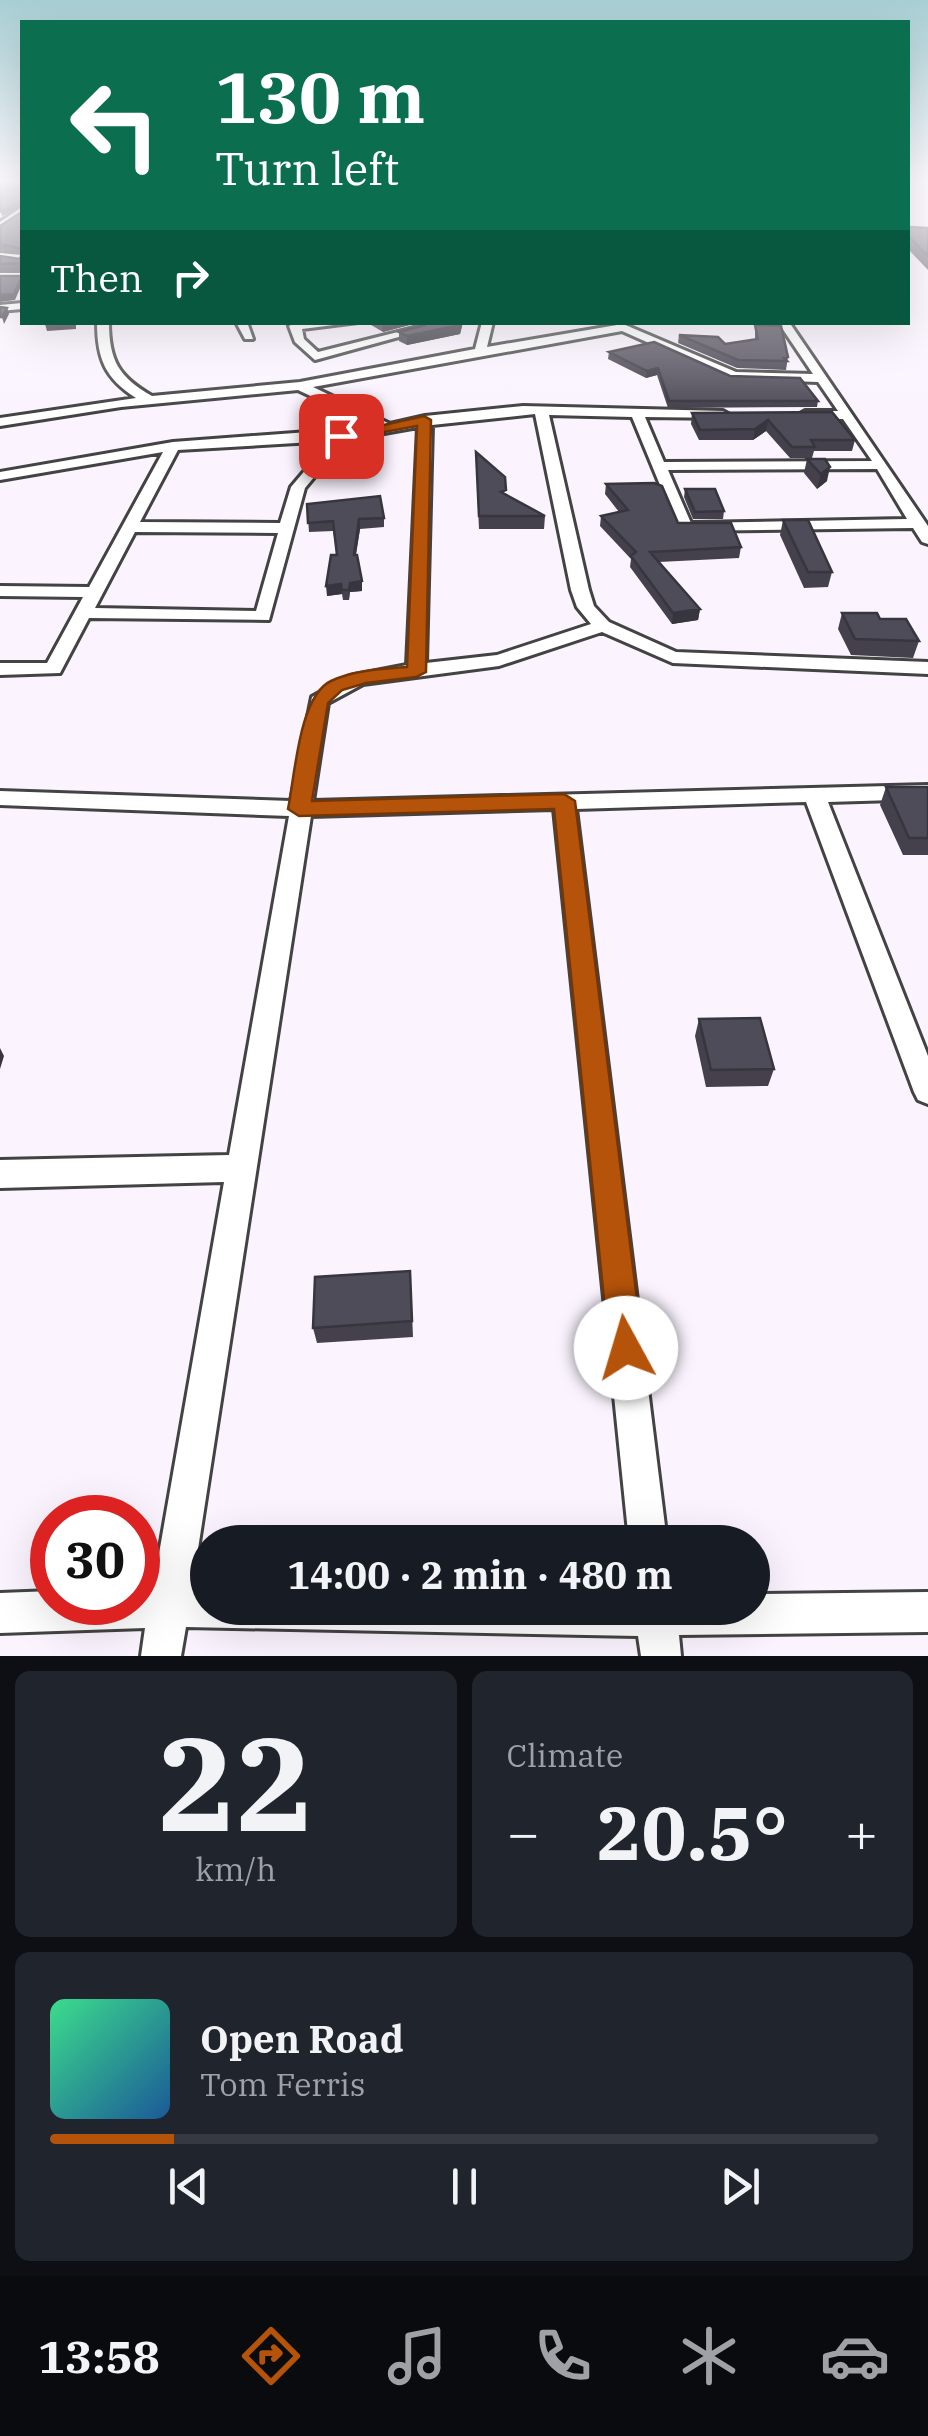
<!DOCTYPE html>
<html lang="en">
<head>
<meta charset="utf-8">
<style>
  :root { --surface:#171b24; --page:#20242c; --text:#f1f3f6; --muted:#9ea1a6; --line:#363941; --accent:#b45309 }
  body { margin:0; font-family:"IBM Plex Serif",serif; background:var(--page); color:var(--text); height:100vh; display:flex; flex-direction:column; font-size:38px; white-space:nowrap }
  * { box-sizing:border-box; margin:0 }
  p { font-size:32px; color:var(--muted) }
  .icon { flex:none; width:55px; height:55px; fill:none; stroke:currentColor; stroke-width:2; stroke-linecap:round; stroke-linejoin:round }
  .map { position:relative; height:1656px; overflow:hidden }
  .side { display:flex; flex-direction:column; gap:15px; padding:15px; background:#0d0f14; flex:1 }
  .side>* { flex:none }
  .hud { position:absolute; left:20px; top:20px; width:890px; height:305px; border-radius:0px; box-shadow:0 10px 40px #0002; background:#0b6e4f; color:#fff; overflow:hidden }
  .speed { position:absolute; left:30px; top:1495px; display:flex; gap:20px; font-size:50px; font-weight:700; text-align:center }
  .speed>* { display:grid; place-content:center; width:130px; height:130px; border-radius:50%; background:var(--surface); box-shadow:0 10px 40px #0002; line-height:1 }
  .speed .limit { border:15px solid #d22; background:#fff; color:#111 }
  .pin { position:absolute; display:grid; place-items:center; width:85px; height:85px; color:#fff; margin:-42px; border-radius:20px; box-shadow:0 5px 15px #0006 }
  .me { position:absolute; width:110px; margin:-55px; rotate:354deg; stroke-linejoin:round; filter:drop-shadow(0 0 8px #0008) }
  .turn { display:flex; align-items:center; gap:35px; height:210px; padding:0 30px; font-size:45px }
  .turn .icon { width:130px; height:130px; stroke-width:2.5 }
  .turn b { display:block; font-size:70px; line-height:85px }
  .then { display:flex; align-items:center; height:95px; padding:0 30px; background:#0003; gap:20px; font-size:38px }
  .big { font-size:75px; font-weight:700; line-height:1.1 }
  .side .widget { flex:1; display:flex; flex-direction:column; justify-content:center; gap:15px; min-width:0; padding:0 35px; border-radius:15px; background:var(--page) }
  .side .dial { align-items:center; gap:0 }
  .dial b { font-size:130px; line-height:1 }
  .song { display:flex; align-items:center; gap:30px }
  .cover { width:120px; height:120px; border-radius:15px; background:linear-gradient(135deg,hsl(150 70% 55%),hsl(210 70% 35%)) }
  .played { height:10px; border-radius:5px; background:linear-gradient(90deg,var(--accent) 15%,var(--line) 15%) }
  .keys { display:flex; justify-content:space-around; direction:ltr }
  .heat { display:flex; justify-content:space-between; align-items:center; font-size:55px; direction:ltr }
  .side .tiles { flex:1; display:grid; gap:15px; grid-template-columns:1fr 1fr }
  .widget:last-child { grid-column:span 2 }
  .trip { position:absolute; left:190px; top:1525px; width:580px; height:100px; border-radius:50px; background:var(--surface); box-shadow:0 10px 40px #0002; font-weight:700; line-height:100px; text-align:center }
  .tabs { display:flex; height:160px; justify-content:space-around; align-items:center; background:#090b0e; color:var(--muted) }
  .tabs .icon { width:70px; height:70px }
  .tabs .active { color:var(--accent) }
  .tabs b { font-size:45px; color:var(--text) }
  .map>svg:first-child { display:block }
</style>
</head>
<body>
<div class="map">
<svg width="928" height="1656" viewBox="0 0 928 1656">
  <rect width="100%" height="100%" fill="#fbf4ff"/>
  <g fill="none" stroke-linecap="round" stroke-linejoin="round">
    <g stroke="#434343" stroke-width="6">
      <path id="street" d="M0,179h22v4l-22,-1z
        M22,207v7l-22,15v-7z
        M0,253l22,2v6l-22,-2z
        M0,273h22v6h-22z
        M22,303v6l-22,2v-6z
        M97,322h12c0,39 10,55 43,74l148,-14 175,-33 7,-27h11l-6,25 136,-23 113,48 77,2 -35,-52h11l139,204v18l-6,-2 -9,-14 -234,3 -47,-114 -83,-2 40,175 5,16 15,16 67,30 252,10v12l-255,-11 -71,-31 -103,34 -136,18 -35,19 -15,98 615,-16v14l-100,3 100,254v48l-10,-4 -4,-8 -108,-290 -230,7 91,733h-38l-75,-733 -243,7 -119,772h16v20h544v-14l176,-2v40l-249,3 2,21h-40l-3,-20 -452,-9 -5,29h-40l4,-28 -145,5v-40l52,-2v11h86v-14h15l71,-406 -224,6v-28l229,-5 60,-339 -289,-11v-14l291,10 21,-104 38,-21 57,-11 11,-238 -73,13 -40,48 -36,132 -180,-2 -29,55 -60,2v-12h47l36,-66 -83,-1v-10l89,1 74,-135 -163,28v-8l173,-30 203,-15 -78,-37 -177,17 -121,19v-8l136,-20c-31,-20 -39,-39 -39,-76zM622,331l108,48 88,3 20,29h-33l-7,4 7,4h38l29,42 -208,1 -19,-45 83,1 2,-3 -7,-4 -200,-5 -98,10 -35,8 -77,-37zM535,414l36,176 6,17 14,17 -94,31 -71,8 6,-238zM330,441l-39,46 -11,36 -140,-1 38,-72zM877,469l30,50 -216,4 -23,-53zM135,532l143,1 -22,78 -161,-3z
        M236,322h11l6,17h-8z
        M358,322l-56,7 2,10 14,13 100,-25 6,3 -109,30 -20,-18 -6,-16 8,-4z"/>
    </g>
    <use href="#street" fill="#fff" fill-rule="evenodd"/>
  </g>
  <path fill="#44414d" d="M22,212v58h-22v-14l20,3 2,-5 -22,-4v-24z
    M908,227l20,1v42l-20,-21z
    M366,322h97l-3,12 -53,11 -8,-4v-9l24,-6 -6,-3 -34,9z
    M755,325l33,32 -2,13 -49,-2 -59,-25 1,-8 46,9 30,-5z
    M609,352l121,24 88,25 -1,6 -149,1 -11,-33 -11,3 -38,-19z
    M832,412l23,28 -3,11h-38l-2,7h-22l-24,-27 -13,9h-54l-8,-16 1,-11z
    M807,459l20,22 -10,8 -13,-16z
    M476,464l30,30 39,22 -1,13h-65z
    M606,484l72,39 63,24 -2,11 -80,4 41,47 -2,11 -26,4 -42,-57 1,-8 -31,-33 1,-10 18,-4 -14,-18z
    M685,489l39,22 -1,8h-30l-9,-22z
    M307,504l77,14v9l-24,2 -4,26 6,36 -12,1 -1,8h-6l-1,-6 -15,2 10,-41 -4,-24 -24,1z
    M783,520l49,52 -4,15 -24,1 -24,-53z
    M842,613l38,6 39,22 -6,17 -62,-3 -13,-26z
    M886,787h42v68h-25l-23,-50z
    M699,1019l75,50 -6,17 -62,1 -11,-51z
    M411,1287l2,50 -96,6 -4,-15z"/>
  <path fill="#37353e" d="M22,200v6l-20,10 -1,-5z
    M22,276v8l-7,16 -15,2v-7z
    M7,308l2,6 -5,10 -2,-7z
    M76,322v7l-29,2 -2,-7z
    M386,322h31v1l-34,9 -1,-9z
    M463,322l-3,12 -53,11v-9z
    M658,368l-1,7 -11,3 1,-7z
    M768,420l-2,11 -13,9 2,-11z
    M830,467l-3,14 -10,8 4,-15z
    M359,519l1,10 -6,36v-10z
    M362,581v10l-12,1 -1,8 1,-17z
    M341,584l1,10 -15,2 -1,-10z
    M700,609l-2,11 -26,4 1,-11z
    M0,1048l4,8 -4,13z"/>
  <path fill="#4f4c59" stroke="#37353e" stroke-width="2.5" d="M22,179v21l-21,11 -1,-31 21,2z
    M22,212v37l-22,-5v-18z
    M908,227l20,1v28l-20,-20z
    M22,253v14l-1,-4 -21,1v-8l20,3z
    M0,276h22l-8,18 -14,1z
    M0,307l7,1 -5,9h-2z
    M425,322h36l-1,3 -53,11 -8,-4 26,-7z
    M755,325l26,1 7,31 -4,1 3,3 -49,-1 -59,-25 39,2 7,7 33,-5z
    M654,342l76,34 70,2 18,23h-149l-11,-33 -11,3 -38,-19z
    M832,412l23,28h-44l4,7h-23l-24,-27 -13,9 -55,1 -8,-17z
    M476,452l29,25 1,13 -5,2 44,24h-66z
    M807,459h18l5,8 -9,7z
    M654,483l8,3 16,37h53l10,24 -91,5 50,57 -27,4 -42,-57 5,-4 -35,-36 27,-6 -22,-26z
    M685,489h30l9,22 -29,1z
    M380,496l4,22 -25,1 -5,36h3l5,26 -12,2 -1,7h-7l-1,-6 -15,2 5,-31h6l-4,-34 -25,2 -1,-19z
    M783,520h25l24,52h-24z
    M842,613h35l3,6h26l13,22 -64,-2z
    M886,787h42v51h-19z
    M760,1018l14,51 -63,1 -12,-51z
    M410,1271l2,50 -99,7 2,-51z"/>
  <linearGradient id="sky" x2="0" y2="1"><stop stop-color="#a8cfd4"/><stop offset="0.44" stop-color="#fdfaff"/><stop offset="1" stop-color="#fdfaff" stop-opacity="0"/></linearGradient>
  <rect width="928" height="411" fill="url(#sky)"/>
  <path fill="#b45309" stroke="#753606" stroke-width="2.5" d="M424,416l7,4 -5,252 -10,5 -50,6 -24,7 -14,13 -16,98 252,-7 11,7 68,547 -5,12 -12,5 -12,-5 -5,-12 -55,-539 -255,7 -11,-7c7,-34 11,-113 43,-128 23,-11 51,-12 76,-14l10,-241 -76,14 -7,-4z"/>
</svg>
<div class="speed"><div class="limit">30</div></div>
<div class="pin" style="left:341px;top:436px;background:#d93025"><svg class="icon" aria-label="arrive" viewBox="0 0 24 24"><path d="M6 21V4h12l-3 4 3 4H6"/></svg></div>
<svg class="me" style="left:626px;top:1348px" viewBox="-20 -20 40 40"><circle r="19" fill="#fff"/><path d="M0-13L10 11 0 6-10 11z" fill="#b45309"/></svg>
<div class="trip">14:00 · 2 min · 480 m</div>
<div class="hud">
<div class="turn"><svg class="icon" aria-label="left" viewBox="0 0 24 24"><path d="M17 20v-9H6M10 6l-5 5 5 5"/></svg><div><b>130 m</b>Turn left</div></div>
<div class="then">Then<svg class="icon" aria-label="right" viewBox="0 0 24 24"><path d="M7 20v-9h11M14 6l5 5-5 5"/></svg></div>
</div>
</div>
<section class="side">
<div class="tiles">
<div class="widget dial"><b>22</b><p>km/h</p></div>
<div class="widget"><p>Climate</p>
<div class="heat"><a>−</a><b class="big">20.5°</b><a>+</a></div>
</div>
<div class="widget">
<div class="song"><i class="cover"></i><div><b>Open Road</b><p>Tom Ferris</p></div></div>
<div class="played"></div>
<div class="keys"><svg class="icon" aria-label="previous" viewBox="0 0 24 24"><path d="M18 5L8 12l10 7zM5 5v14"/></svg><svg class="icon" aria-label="pause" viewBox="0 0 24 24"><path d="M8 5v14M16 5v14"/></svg><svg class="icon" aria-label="next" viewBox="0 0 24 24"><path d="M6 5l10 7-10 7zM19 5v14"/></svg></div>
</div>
</div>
</section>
<nav class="tabs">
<b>13:58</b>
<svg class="icon active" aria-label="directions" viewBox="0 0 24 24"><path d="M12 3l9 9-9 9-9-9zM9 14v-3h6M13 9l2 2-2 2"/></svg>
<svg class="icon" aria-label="music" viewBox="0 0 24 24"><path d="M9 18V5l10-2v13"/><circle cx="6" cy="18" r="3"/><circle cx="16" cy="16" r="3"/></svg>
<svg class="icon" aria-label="phone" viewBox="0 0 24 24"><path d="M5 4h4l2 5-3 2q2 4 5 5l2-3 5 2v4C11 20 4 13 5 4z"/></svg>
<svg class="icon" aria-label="climate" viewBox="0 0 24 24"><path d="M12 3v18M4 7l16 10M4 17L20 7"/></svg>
<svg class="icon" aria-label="car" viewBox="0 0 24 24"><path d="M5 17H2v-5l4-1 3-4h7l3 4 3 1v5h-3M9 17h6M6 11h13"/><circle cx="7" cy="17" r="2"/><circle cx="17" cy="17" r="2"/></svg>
</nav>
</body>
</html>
